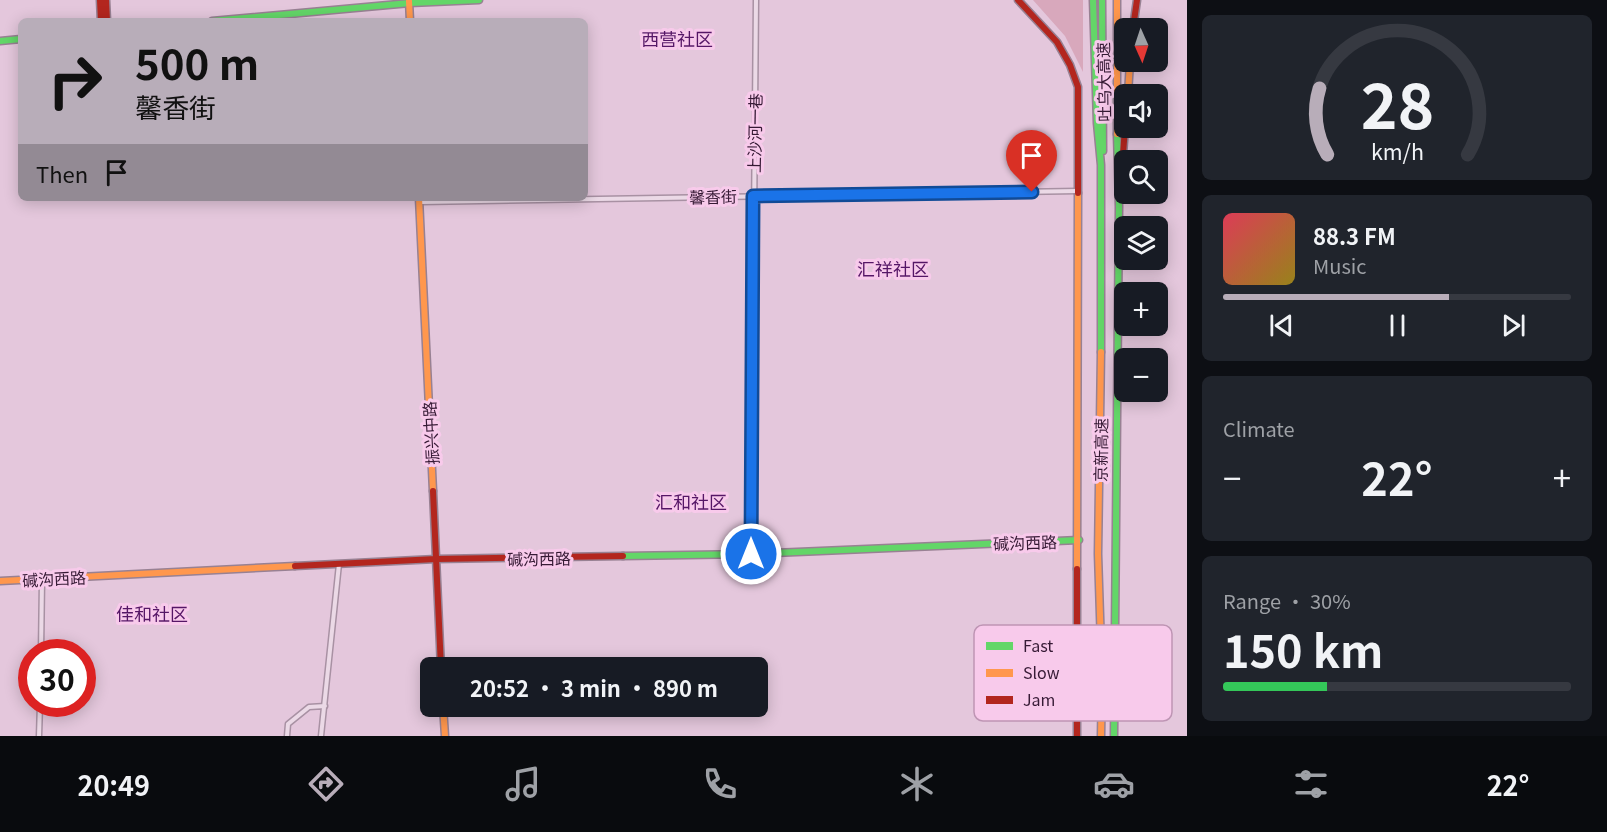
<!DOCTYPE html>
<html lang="en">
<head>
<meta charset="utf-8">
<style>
  :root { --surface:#171b24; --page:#20242c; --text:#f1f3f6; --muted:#9ea1a6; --line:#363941; --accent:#b8adb9 }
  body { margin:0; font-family:Georgia,"Noto Sans SC",serif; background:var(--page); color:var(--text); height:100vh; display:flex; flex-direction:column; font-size:22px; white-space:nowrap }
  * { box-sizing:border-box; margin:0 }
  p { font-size:20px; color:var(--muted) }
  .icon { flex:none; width:33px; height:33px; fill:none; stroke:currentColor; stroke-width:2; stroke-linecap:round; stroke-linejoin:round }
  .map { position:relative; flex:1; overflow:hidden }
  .side { display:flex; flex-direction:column; gap:15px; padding:15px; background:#0d0f14; width:420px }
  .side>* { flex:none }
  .guide { position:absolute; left:18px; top:18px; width:570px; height:183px; border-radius:9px; box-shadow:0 3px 15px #0003; background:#b8adb9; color:#111; overflow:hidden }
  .needle { width:39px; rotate:177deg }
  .controls { position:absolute; left:1114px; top:18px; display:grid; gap:12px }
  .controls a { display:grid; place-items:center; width:54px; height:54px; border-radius:9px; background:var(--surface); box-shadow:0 3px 15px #0003; font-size:30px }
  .speed { position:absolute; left:18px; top:639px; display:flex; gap:12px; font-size:30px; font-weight:700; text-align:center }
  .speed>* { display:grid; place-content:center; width:78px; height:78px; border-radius:50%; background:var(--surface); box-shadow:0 3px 15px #0003; line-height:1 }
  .speed .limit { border:9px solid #d22; background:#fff; color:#111 }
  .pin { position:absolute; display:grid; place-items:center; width:51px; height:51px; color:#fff; margin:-62px -26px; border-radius:50% 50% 50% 0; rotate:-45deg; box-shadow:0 0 6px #0007 }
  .pin .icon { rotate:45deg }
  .me { position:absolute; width:66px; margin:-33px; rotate:0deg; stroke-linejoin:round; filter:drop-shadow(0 0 4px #0008) }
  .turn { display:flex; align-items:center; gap:21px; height:126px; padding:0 18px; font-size:27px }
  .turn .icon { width:78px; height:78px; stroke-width:2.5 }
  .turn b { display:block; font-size:42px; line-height:51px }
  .then { display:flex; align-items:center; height:57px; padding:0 18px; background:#0003; gap:12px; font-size:22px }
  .big { font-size:45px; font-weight:700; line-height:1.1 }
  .side .widget { flex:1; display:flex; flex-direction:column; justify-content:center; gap:9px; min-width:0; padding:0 21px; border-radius:9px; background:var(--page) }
  .side .dial { align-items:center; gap:0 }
  .dial svg { height:156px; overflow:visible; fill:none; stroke:var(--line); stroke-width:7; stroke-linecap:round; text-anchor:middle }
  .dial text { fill:var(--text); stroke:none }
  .song { display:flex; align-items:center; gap:18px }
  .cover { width:72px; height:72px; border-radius:9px; background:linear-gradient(135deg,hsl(350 70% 55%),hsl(50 70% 35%)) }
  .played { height:6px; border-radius:3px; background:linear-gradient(90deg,var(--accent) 65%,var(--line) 65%) }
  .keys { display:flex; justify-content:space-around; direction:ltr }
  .heat { display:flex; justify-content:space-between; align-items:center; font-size:33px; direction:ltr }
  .charge { height:9px; border-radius:4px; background:linear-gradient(90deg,#34c759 30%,var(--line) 0) }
  .trip { position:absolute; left:420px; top:657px; width:348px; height:60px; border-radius:9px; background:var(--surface); box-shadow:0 3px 15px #0003; font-weight:700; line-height:60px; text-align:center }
  .tab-bar { display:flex; height:96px; justify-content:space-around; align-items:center; background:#090b0e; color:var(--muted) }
  .tab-bar .icon { width:42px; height:42px }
  .tab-bar .on { color:var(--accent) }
  .tab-bar b { font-size:27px; color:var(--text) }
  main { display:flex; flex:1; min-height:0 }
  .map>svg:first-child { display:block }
</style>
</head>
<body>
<main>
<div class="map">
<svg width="1187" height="736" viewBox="0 0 1187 736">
  <rect width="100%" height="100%" fill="#e4c7dc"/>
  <path fill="#d8a8bc" d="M1033,0h50v72l-18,-36z"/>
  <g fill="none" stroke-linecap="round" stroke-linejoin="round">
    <g stroke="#a891a3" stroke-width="7">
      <path id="street" d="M420,202l658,-11
        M751,554l5,-554
        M41,652l1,-72
        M39,736l1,-32
        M287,736l1,-12 21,-17 16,-1
        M321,736l18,-172"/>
    </g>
    <g stroke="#988193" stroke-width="9">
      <path id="fast" d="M1093,0l4,123 4,42v187
        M1102,0l1,151
        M212,21l198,-18 69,-3
        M0,41l21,-2
        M623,556l128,-2 328,-14
        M1114,736l5,-529 -2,-73"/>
    </g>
    <g stroke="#988193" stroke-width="9">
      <path id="slow" d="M1117,0v134
        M409,1l1,20
        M1128,94l2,-32
        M419,198l14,293
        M1101,352l-3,202 4,123 -1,59
        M1077,569l1,-376
        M0,581l295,-15
        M443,706l2,30"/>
    </g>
    <g stroke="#988193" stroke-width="9">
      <path id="jam" d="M100,0l1,21
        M106,0l1,21
        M1018,0l39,42 13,23 8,22v106
        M1133,28l4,-28
        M1122,167l3,-39
        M433,491l8,177
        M295,566l141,-7 187,-3
        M1077,736v-167"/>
    </g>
    <use href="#street" stroke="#ebd9e6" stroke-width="4"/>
    <use href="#fast" stroke="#63d668" stroke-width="6"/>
    <use href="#slow" stroke="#ff974d" stroke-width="6"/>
    <use href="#jam" stroke="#b3261e" stroke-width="6"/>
  </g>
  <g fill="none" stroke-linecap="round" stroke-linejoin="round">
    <g stroke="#114b97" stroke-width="15">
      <path id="route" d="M751,554l2,-358 279,-4"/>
    </g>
    <use href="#route" stroke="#1a73e8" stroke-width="10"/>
  </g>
  <g text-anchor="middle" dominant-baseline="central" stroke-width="6" stroke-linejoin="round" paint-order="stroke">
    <g font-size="16" fill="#361a35" stroke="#f8caeb">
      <text transform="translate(1103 82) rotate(-91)">吐乌大高速</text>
      <text transform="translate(754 133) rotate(-89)">上沙河一巷</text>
      <text transform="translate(713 196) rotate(-1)">馨香街</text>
      <text transform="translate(430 433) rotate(-93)">振兴中路</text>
      <text transform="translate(1100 450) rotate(-89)">京新高速</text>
      <text transform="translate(1025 542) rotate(-2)">碱沟西路</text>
      <text transform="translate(539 558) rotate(-1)">碱沟西路</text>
      <text transform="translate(54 578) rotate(-3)">碱沟西路</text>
    </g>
    <g font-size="18" fill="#551666" stroke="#f8caeb">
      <text x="677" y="38">西营社区</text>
      <text x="893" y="268">汇祥社区</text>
      <text x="691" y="501">汇和社区</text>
      <text x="152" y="613">佳和社区</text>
    </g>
  </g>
  <rect x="974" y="625" width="198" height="96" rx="9" fill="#f8caeb" stroke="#be95b4" stroke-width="1.5"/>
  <rect x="986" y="642" width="27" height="8" fill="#63d668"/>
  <rect x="986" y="669" width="27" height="8" fill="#ff974d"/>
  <rect x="986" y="696" width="27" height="8" fill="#b3261e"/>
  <g font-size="16" fill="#361a35">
    <text x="1023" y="652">Fast</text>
    <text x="1023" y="679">Slow</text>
    <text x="1023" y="706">Jam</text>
  </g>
</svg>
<div class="controls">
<a><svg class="needle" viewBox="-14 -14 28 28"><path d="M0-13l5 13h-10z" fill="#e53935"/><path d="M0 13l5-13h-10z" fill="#9ea1a6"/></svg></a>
<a><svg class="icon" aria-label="sound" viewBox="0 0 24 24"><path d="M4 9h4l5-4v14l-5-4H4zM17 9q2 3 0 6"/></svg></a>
<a><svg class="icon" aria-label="search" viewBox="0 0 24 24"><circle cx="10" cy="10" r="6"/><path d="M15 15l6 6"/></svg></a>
<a><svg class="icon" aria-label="layers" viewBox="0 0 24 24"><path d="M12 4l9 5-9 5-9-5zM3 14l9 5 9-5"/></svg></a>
<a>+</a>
<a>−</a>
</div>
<div class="speed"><div class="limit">30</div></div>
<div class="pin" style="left:1032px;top:192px;background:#d93025"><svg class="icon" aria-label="arrive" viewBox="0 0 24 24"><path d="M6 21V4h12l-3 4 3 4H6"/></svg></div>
<svg class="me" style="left:751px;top:554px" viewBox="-20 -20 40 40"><circle r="17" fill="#1a73e8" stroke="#fff" stroke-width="3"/><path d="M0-11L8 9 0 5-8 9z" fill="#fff"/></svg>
<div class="trip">20:52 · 3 min · 890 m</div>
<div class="guide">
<div class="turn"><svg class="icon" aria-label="right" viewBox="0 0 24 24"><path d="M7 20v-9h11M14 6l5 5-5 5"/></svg><div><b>500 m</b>馨香街</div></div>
<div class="then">Then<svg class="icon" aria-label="arrive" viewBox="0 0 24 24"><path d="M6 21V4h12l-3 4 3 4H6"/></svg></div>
</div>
</div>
<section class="side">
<div class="widget dial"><svg viewBox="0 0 100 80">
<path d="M14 69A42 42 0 1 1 86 69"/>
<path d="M14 69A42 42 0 0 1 10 35" stroke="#b8adb9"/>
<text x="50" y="56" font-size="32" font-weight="700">28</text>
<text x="50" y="72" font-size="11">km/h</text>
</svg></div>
<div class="widget">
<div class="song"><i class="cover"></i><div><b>88.3 FM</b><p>Music</p></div></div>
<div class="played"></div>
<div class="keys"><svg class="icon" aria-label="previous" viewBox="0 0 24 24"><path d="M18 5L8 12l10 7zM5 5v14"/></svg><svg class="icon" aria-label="pause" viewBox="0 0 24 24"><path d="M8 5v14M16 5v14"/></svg><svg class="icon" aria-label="next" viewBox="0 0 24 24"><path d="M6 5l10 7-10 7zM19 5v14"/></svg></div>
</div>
<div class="widget"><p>Climate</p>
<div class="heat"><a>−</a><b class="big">22°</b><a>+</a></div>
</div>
<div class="widget"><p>Range · 30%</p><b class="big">150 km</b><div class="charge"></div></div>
</section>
</main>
<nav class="tab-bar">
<b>20:49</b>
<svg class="icon on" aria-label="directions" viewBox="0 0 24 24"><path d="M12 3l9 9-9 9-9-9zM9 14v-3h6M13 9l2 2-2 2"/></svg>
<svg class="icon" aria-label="music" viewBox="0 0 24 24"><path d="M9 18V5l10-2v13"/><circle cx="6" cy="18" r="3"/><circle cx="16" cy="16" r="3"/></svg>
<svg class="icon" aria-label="phone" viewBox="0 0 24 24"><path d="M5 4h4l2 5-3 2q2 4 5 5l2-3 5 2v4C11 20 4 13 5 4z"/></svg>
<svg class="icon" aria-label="climate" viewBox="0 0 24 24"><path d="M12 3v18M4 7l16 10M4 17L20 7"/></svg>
<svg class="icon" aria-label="car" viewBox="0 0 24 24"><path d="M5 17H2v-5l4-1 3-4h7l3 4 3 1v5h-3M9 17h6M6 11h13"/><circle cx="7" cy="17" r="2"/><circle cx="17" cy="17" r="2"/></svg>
<svg class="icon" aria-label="filters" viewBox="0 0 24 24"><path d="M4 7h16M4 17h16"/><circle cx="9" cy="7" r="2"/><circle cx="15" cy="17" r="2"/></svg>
<b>22°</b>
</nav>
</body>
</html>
